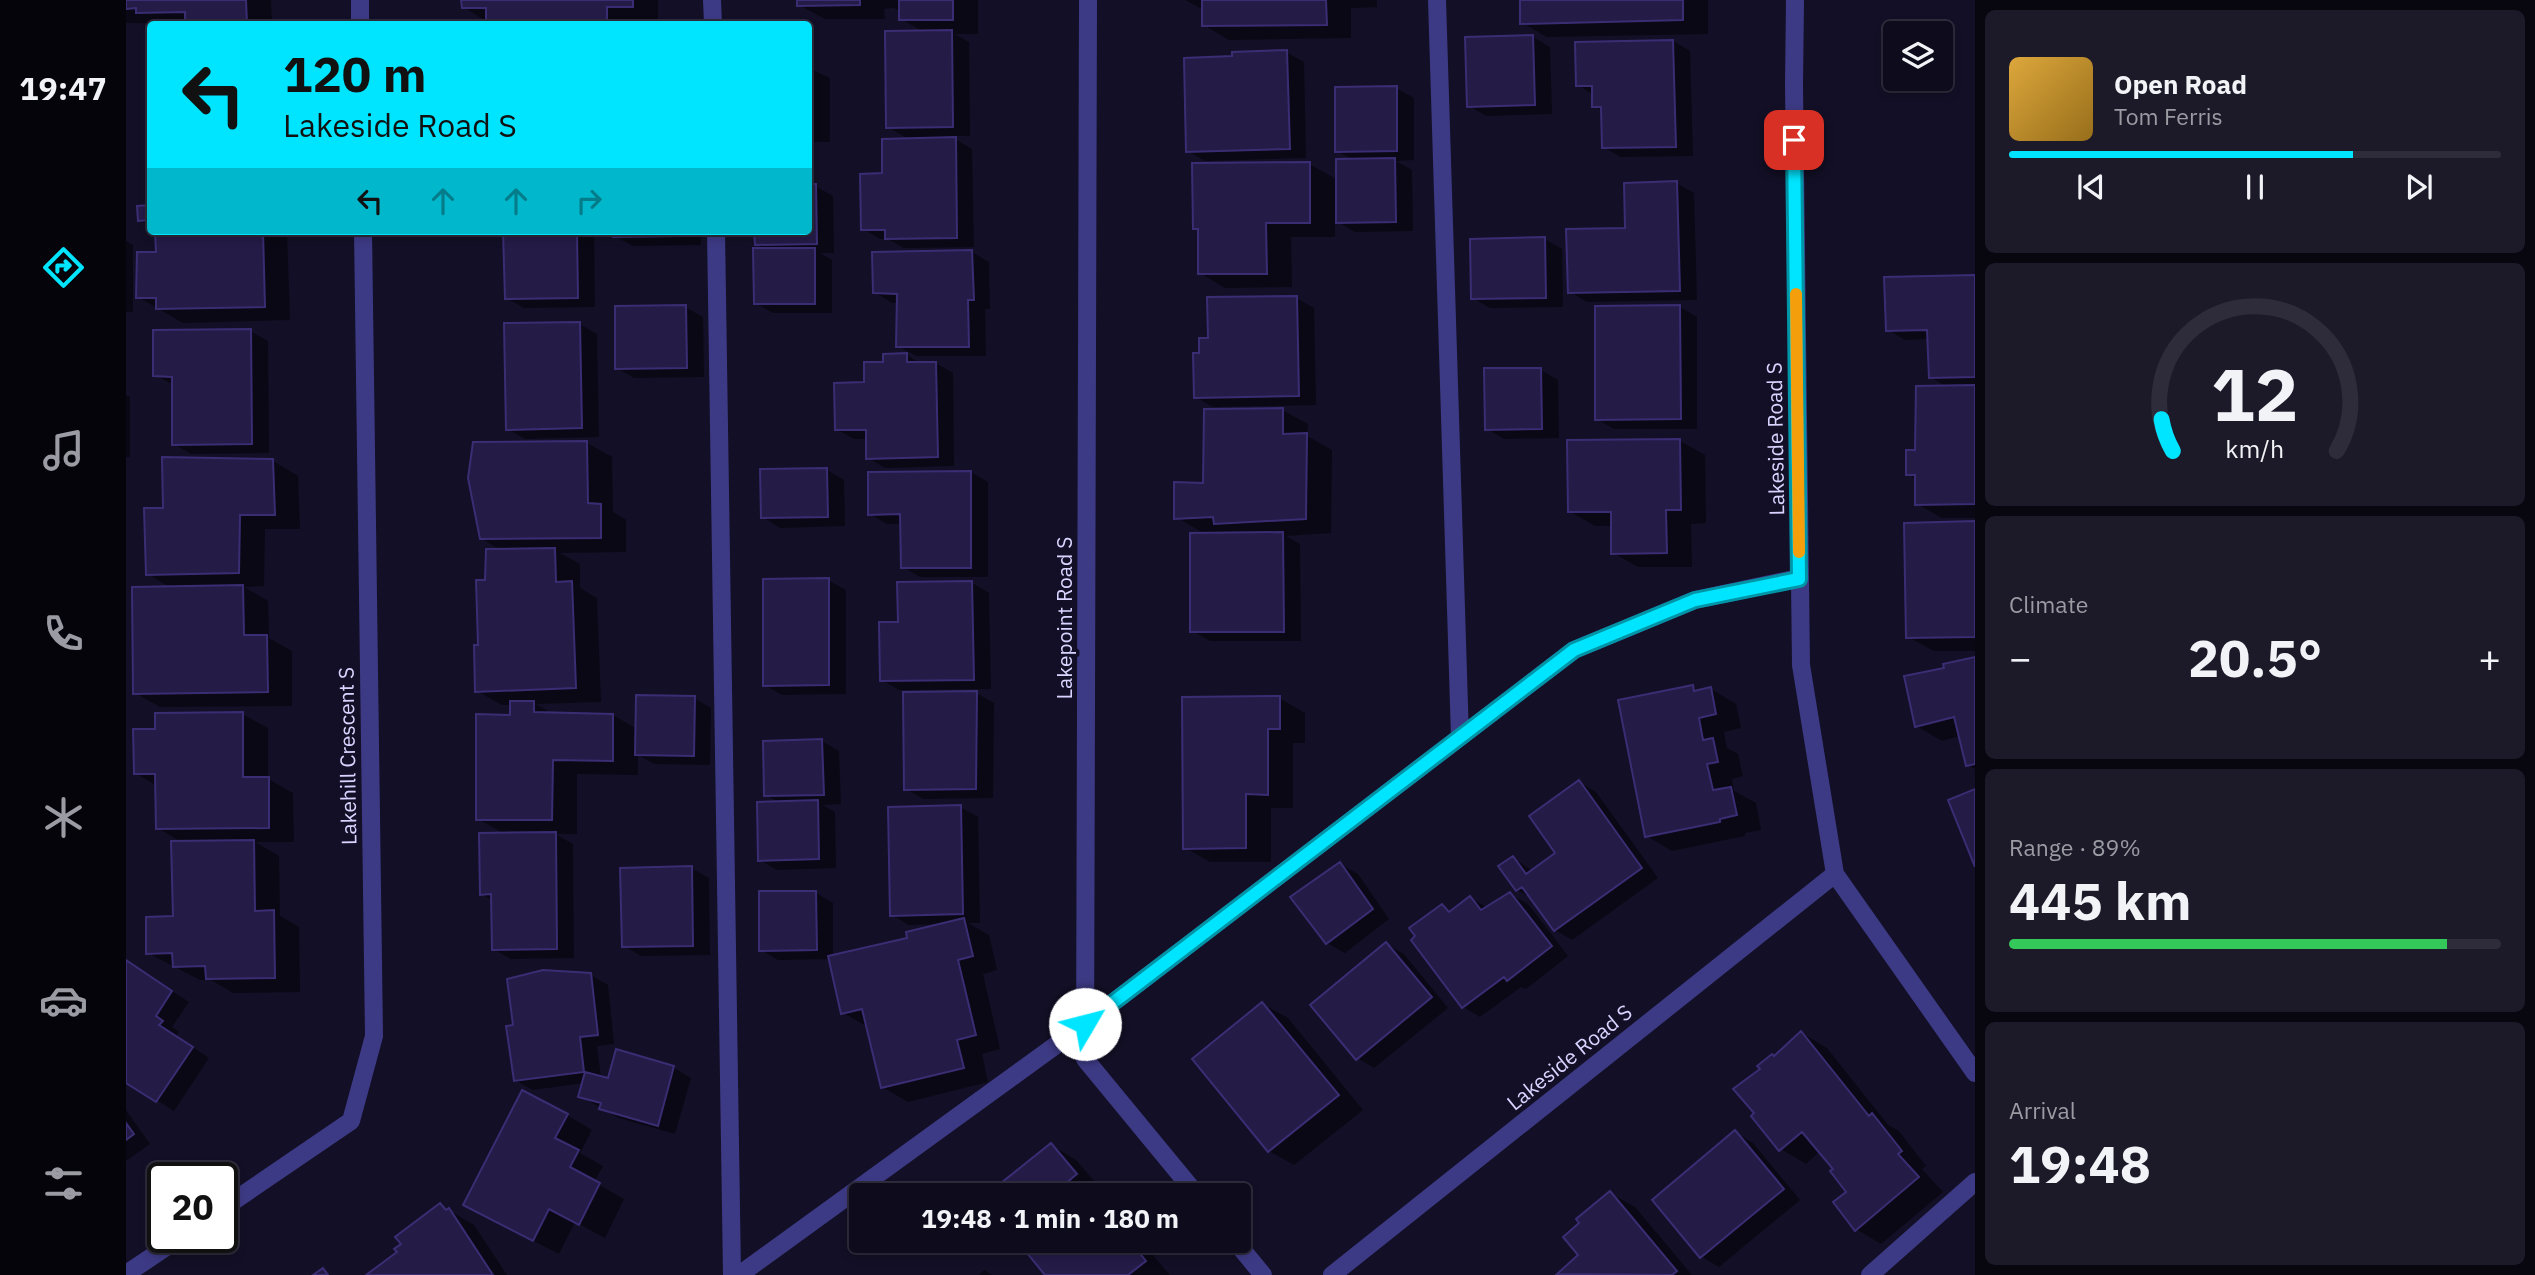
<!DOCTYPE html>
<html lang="en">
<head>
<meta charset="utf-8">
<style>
  :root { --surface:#0e0b1c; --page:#1c1929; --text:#f1f3f6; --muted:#9b9ba3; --line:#2e2b3b; --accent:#00e5ff }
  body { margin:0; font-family:"IBM Plex Sans",sans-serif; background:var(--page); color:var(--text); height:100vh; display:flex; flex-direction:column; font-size:26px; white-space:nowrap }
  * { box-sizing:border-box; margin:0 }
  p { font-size:23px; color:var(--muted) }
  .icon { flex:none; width:38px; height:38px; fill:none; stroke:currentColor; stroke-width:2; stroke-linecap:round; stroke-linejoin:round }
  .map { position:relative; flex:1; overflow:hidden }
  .details { display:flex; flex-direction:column; gap:10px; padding:10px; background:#08060f; width:560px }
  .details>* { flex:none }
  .guide { position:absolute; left:21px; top:21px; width:665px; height:214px; border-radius:7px; box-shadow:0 4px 10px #0003,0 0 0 2px var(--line); background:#00e5ff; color:#111; overflow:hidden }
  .fabs { position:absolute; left:1757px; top:21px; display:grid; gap:14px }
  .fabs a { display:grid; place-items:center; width:70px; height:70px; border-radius:7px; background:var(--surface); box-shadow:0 4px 10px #0003,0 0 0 2px var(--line); font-size:35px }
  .speed { position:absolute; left:21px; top:1162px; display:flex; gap:14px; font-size:35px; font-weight:700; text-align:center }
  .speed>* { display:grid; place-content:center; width:91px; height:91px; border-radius:50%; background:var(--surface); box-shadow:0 4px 10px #0003,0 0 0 2px var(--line); line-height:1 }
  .speed .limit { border:4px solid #111; border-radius:10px; background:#fff; color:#111 }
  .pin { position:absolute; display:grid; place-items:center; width:60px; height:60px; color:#fff; margin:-30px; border-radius:14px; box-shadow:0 4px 10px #0006 }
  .me { position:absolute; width:77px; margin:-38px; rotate:53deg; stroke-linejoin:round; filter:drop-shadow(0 0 5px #0008) }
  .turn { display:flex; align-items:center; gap:24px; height:147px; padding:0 21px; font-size:32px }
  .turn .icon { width:91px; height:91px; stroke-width:2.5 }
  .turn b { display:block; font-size:49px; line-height:60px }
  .lanes { display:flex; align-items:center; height:66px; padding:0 21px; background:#0003; justify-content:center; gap:35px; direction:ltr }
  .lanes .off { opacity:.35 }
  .big { font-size:52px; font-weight:700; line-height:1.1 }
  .details .card { flex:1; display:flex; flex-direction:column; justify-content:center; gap:10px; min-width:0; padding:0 24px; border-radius:10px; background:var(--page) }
  .details .dial { align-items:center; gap:0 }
  .dial svg { height:182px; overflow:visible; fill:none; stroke:var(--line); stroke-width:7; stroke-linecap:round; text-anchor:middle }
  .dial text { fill:var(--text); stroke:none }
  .song { display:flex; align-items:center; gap:21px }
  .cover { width:84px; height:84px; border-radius:10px; background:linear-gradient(135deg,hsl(40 70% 55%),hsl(40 70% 35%)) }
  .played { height:7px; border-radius:4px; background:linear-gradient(90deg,var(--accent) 70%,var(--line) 70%) }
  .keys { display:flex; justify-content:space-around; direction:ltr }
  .heat { display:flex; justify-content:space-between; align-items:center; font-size:38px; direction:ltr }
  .charge { height:10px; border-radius:5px; background:linear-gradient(90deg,#34c759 89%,var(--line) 0) }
  .trip { position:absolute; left:723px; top:1183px; width:402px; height:70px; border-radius:7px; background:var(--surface); box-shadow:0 4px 10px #0003,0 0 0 2px var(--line); font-weight:700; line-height:70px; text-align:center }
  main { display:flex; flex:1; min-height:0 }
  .menu { display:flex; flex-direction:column; width:126px; justify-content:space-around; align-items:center; background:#06040b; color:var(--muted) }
  .menu .icon { width:49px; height:49px }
  .menu .active { color:var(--accent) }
  .menu b { font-size:32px; color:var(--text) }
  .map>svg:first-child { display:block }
</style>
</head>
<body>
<main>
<nav class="menu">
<b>19:47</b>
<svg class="icon active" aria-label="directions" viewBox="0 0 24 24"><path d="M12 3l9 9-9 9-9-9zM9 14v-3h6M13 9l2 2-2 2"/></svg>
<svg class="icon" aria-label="music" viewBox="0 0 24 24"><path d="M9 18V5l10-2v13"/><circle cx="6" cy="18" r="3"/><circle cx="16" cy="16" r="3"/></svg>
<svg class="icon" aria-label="phone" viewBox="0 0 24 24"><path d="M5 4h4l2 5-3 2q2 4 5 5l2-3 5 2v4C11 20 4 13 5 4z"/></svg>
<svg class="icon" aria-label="climate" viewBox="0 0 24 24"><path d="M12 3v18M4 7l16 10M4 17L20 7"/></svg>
<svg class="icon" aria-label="car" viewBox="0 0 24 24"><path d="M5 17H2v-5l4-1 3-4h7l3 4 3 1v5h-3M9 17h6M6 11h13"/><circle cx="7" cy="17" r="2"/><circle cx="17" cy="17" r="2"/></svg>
<svg class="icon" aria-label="filters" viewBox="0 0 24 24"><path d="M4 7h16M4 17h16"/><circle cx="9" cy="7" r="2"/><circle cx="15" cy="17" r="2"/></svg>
</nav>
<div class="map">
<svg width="1849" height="1275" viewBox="0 0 1849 1275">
  <rect width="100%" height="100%" fill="#130f26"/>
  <path fill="#0007" d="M0,0h145l1,24 -146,-1z
    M337,0h195v21h-26v3h-144v-2l-25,-15z
    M673,0h179v34h-24l15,8 1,94h-20l22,13 2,98 -70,1 -16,-9h-8l-17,-10 21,-54 26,-35 -22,-13 36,-95 -23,-13v-7l-7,-4 -10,1 1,10h-60l-26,-14z
    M1059,0h192v7l-26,1v30l-122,2 -25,-15v-15z
    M1395,0h187v34l-161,3 -25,-14z
    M1407,37l17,10 2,67 -66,2 -17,-10z
    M1547,41l17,10 3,105 -72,1 -18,-10v-36l-9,-5v-11l-16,-10z
    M1160,52l18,10 2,96 -101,3 -17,-10z
    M682,68l22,10v64h-22z
    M1270,88l18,10v62l-18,1 16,9 1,61 -58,1 -17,-10v-24h-3v39h-44l1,50 -67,1 -25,-15v-42l-5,-3 114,-64 29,16 16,-20 -17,-9z
    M1550,183l18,10 3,107 -110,2 -17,-10 57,-62z
    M689,186l18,10 1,57h-14l12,7v53h-59l-18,-10 12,-53 -11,-6v-13h52z
    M13,207h11v19l-11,-6z
    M31,231h130l3,89 -107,3 -45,-26 20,-43z
    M347,231h121l1,76 -71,1 -18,-10 -1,-63 -24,1z
    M489,231h86v14l-68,1 -18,-10z
    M1419,239l17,10 1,58 -73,1 -17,-10z
    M0,241l7,4v67h-7z
    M846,252l17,10 1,47h-5l1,47h-70l-18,-10v-43h-6l-18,-11z
    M1849,277v241h-33l-25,-14 -1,-25 -8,-5 39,-87 -17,-10 -1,-38 -24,1 -17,-10z
    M1170,298l18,10 2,97 -103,2 -18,-10 6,-42 9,-16z
    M559,307l18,10 1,60 -70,1 -17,-10z
    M1554,307l17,10v112h-83l-17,-10z
    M453,324l18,10 2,103 -74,2 -17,-10z
    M124,331l18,10 1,112 -78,1 -17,-10v-59l-19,-10z
    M781,355l14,9 14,-1 18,10 1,93 -69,2 -17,-10 -1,-19h-13l-18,-10 30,-45 19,-21z
    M1415,370l17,10 1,58 -55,1 -17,-10z
    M0,395l4,2v60h-4z
    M1156,410l26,14 -1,12 25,14 -1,83 -45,3 14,8 1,97h-91l-18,-10 13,-97 -29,-17 29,-33z
    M1554,441l25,14 1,68 -15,1 1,43h-54l-25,-14v-27h-18l-26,-15z
    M461,443l25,14 1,55 13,8v32l-66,1 20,11v24l17,10 4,104 -65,2 17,10 60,1 24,14 57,-31 17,10 -1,57 -56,-1 -16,-9v20l-61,-1v60h-22l18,10 1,114 -63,1 -18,-10 -1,-49 -11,-6 24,-60 -27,-15 34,-103v-11h-10l-25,-14 10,-110 15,-30 -21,-13z
    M147,461l25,15 2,53h-35l-1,57 -20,1 24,14 1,37 23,13v55l-132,1 -25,-14 36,-105 -23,-14 17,-64z
    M701,470l17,10 1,46 -65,2 -17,-11z
    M845,472l17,10v95h-68l-17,-10 -1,-43h-15l-17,-10z
    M1849,523v128h-41l-26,-14z
    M702,580l18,10v104l-64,1 -17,-10z
    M846,583l17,10 2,96 -92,1 -17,-10 17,-57z
    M1849,659v110l-7,-4 -8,-29 -18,5 -26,-15 30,-57z
    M1567,687l7,4 11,-2 25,15 5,24 -17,4 3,16 11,6 5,22 -11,3 2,12 22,12 5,27 -16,3v3l-73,15 -25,-15z
    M850,693l18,10 -1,95 -70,1 -17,-10z
    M1153,698l26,15v30h-12v65h-22v54h-61l-26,-15z
    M116,714l26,14v51l25,14 1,49h-39l24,14 1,60 19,11 1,65 -67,1 -22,-13h-11l-52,-27 27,-35 8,-75 -25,-15 -1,-42 -22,-13 22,-43z
    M696,741l17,10 2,53 -19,1 13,7 1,56 -59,2 -17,-10 20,-57 -14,-8z
    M1453,782l17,10 62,86 -86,62 -17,-10 -23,-32 -15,-8 -4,-32 20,13 25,-17z
    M834,807l18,10 2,106h-12l21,12 8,35 -14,4 17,75 -18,5 6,28 -80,20 -26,-15 -14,-60 -25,-14 -13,-54 -52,1 -17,-10 55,-57 17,10v54l76,-18 33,-15 -33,1 -17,-10z
    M1214,864l18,10 31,45 -44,34 -18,-10z
    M565,868l18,10 1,77 -69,1 -17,-10z
    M1384,894l18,10 40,52 -42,33 -5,-2 -41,30 -17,-10 -21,-101 11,6 18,-14 17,10z
    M1260,944l18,10 44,54 -74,60 -17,-10z
    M0,962l63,40 -17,25 7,5 -3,4 33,22 -35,53 -48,-31z
    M464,975l18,10 6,59 -17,2 4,32 8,3 8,-30 57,17 17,10 -16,56 -56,-16 -39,-22 4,-13 -51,7 -18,-10v-53z
    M1136,1004l26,14 75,92 -69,55 -25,-14z
    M1676,1033l25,15 61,77 10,5 28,36 -4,3 21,23 -62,52 -25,-15 -7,-37 -14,-23 -15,-18 -14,13 -25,-15 -6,-91z
    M0,1110l24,34 -24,17z
    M441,1115l25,15 -12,23 23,13 -9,16 30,17 -19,39 -30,-16 -16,32 -68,-35z
    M1609,1132l18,11 47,57 -81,67 -17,-10 -48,-57z
    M925,1145l25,15 25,29 -8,6h-104z
    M1484,1193l25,14 57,68h-131l20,-19v-33z
    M314,1205l34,20 33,50h-138l30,-23z
    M893,1241h82l3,3 4,-3h29l8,5 25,29h-123z
    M858,1270l8,5h-13z"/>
  <path fill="#241b47" stroke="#3b2d73" stroke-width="2" d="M0,0h120l1,24h-62v-12l-49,1v-5l-10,1z
    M335,0h172v7h-26v17h-121v-16h-24z
    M671,0h63v5l-63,1z
    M773,0h54v20h-54z
    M1076,0h124l1,25 -125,1z
    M1394,0h163v20l-163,4z
    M826,30l1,97 -67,1 -1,-97z
    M1407,35l2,70 -68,2 -2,-70z
    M1547,40l3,107 -74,1 -1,-41h-9v-21h-16l-1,-44z
    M1161,50l3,99 -104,3 -2,-94 48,-2v-4z
    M682,67h5v66h-5z
    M1271,86v65l-62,1v-65z
    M830,137l1,101 -72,1v-9h-24l-1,-56 22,-1v-34z
    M1269,158l1,64 -60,1v-64z
    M1184,162v61h-44l1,51h-69v-45h-5l-1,-66z
    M1551,181l3,110 -112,2 -2,-64 59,-1 -1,-45z
    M682,184h8l1,60 -62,1 -1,-14h54z
    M24,205v15l-12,1 -1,-15z
    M29,231h108l2,76 -109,2v-11h-20l1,-46h19z
    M377,231h74l1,67 -73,1z
    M487,231h71v5l-71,1z
    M1419,237l1,61 -75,1 -1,-60z
    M627,248h62v56h-61z
    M846,250l2,50h-6l1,47h-73l1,-53 -24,-1 -1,-41z
    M1849,275v102l-46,1 -2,-48 -41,1 -2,-54z
    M1171,296l2,100 -105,2 -1,-45h6v-15h9l-1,-41z
    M560,305l1,63 -72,1v-63z
    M1554,305l1,114 -86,1v-114z
    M454,322l2,106 -76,2 -2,-107z
    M125,329l1,115 -80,1v-68l-19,-1v-46z
    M781,353v9h29l2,95 -72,2v-29h-31l-1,-47 30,-1v-20h19v-8z
    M1358,368h57l1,61 -57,1z
    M1849,385v119l-60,1v-30h-9v-25h9l1,-64z
    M1157,408v26l24,-1 -1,86 -92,5 -1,-7 -39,2v-37l29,1 1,-74z
    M1554,439l1,71h-15l1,43 -56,1v-42h-43l-1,-72z
    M461,441l1,62 13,1v34l-121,1 -12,-61 5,-36z
    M36,457l111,2 2,56h-35l-1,58 -93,2 -2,-67h19z
    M701,468l1,49 -67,1 -1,-49z
    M845,471v97h-70l-1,-54 -32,1v-43z
    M1849,521v116l-69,1 -2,-115z
    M1157,532l1,100h-94v-99z
    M429,548l1,34 16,-1 4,107 -101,4 -1,-47h4l-2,-65h9l1,-31z
    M703,578v107l-66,1v-107z
    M846,581l2,99 -94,1 -1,-59h19l-1,-40z
    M117,585l1,50h23l1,57 -135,2 -1,-107z
    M1849,657v107l-9,2 -12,-49 -39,10 -11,-51 40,-8 -1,-4z
    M1567,685l1,6 17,-4 5,27 -17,4 4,22 10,-2 5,24 -11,2 6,26 18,-3 6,28 -17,4v3l-75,15 -27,-137z
    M851,691l-1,98 -72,1 -1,-98z
    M510,695l59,1 -1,60 -59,-1z
    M1154,696v33h-12v66l-22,-1v54l-63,1 -1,-152z
    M384,701h24v11l79,2v47l-60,-1 -1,60h-76v-106l34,1z
    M117,712v65h26v51l-113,1 -1,-55h-21l-1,-45h22v-16z
    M696,739l2,56 -60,1 -1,-55z
    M1453,780l63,88 -88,63 -32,-44 -6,4 -18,-25 15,-10 13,18 29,-21 -26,-37z
    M1849,789v78l-27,-67z
    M692,800l1,59 -61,2 -1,-59z
    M835,805l2,109 -73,2 -2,-109z
    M430,832l1,117 -65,1 -1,-56 -11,1 -1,-62z
    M128,840l1,71 19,-1 1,68 -69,1 -1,-13 -32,1 -1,-14 -26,1v-37l27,-1 -2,-75z
    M1214,862l33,47 -47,35 -36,-47z
    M566,866l1,80 -71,1 -2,-79z
    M633,891h57l1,59 -58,1z
    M1384,892l42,54 -45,35 -3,-4 -42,31 -51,-68 4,-4 -6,-8 33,-24 7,8 21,-16 11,14z
    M838,918l9,38 -15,4 18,75 -19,5 7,28 -83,20 -19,-79 -21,5 -13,-58 79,-18 -1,-6z
    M1260,942l46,55 -76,63 -46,-55z
    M0,960l46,31 -16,25 7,5 -4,4 34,22 -37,55 -30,-19z
    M417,970l48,3 7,62 -18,2 4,35 -70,9 -8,-55 7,-1 -6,-46z
    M1136,1002l77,93 -71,57 -76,-93z
    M1675,1031l68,85 3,-3 30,38 -4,3 21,23 -64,54 -22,-29 13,-10 -16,-21 3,-2 -31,-37 -23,19 -28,-35 3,-3 -21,-24 27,-20 -3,-3 15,-12 2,2z
    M490,1049l58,17 -16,60 -59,-17 2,-6 -23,-6 7,-25 23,6z
    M396,1090l46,24 -13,24 24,12 -9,17 30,16 -21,42 -30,-16 -16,32 -70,-36z
    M0,1123l8,11 -8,6z
    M1609,1130l49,59 -84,69 -48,-58z
    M925,1143l26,31 -25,21h-66z
    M1484,1191l67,80 -5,4 -115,-1 21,-19 -15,-18 16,-14 -3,-4z
    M314,1203l6,7 3,-2 44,67h-127l31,-23 -3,-3 7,-5 -6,-7z
    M891,1241h72l7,8 9,-8h25l16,20 -18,14h-83z
    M197,1268l5,7h-15z"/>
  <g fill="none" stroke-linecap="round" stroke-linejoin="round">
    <path stroke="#3d3a85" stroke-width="18" d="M586,0l1,24
      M1311,0l23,737
      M590,231l16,1044
      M613,1275l346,-251 489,-374 121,-50 104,-22
      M1744,1275l105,-93"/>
    <path stroke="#3d3a85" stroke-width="18" d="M234,0v24
      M962,0l-3,1059 112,136
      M1669,0l-1,85 7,580 34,209 140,199
      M96,1209l129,-88 23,-85 -11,-805
      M1109,1241l28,34
      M0,1274l55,-37
      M1206,1275l503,-401"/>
  </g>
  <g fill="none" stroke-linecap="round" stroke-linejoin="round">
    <g stroke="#0095a6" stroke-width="18">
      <path id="route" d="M959,1024l489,-374 121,-50 104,-21 -5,-439"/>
    </g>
    <use href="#route" stroke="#00e5ff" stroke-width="12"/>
    <path stroke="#f59e0b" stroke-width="12" d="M1670,294l3,258"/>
  </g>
  <g text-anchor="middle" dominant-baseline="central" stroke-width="7" stroke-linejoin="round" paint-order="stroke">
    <g font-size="21" fill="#d9d4ff" stroke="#130f26">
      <text transform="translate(1649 439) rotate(-91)">Lakeside Road S</text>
      <text transform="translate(938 618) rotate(-90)">Lakepoint Road S</text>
      <text transform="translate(221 756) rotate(-91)">Lakehill Crescent S</text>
      <text transform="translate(1443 1057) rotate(-39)">Lakeside Road S</text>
    </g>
  </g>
</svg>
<div class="fabs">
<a><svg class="icon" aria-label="layers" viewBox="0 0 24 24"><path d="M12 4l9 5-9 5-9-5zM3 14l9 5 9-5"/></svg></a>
</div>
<div class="speed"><div class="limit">20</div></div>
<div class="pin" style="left:1668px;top:140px;background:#d93025"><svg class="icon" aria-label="arrive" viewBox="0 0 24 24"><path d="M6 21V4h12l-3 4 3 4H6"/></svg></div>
<svg class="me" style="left:959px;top:1024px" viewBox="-20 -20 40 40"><circle r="19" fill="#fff"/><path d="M0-13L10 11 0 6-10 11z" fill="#00e5ff"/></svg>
<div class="trip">19:48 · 1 min · 180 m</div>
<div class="guide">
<div class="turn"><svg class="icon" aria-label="left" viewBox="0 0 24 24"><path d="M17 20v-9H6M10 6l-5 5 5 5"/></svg><div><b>120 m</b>Lakeside Road S</div></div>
<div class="lanes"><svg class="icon" aria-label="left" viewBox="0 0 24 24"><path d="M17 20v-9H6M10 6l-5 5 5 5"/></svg><svg class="icon off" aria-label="ahead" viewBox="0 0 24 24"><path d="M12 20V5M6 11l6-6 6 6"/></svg><svg class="icon off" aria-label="ahead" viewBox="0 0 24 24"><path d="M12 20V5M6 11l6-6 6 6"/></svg><svg class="icon off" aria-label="right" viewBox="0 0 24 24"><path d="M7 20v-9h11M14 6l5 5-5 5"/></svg></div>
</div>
</div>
<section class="details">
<div class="card">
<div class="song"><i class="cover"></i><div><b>Open Road</b><p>Tom Ferris</p></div></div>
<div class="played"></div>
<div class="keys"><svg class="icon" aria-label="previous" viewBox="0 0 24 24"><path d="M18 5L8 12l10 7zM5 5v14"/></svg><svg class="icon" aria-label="pause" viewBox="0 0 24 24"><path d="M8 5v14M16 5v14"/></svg><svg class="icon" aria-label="next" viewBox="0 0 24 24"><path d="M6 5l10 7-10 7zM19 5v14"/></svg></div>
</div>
<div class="card dial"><svg viewBox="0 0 100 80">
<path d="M14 69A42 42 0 1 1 86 69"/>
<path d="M14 69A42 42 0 0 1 9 55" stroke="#00e5ff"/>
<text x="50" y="56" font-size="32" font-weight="700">12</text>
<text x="50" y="72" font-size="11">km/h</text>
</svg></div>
<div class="card"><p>Climate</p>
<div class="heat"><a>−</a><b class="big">20.5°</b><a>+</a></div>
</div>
<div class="card"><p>Range · 89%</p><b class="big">445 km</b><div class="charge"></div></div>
<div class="card"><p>Arrival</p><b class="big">19:48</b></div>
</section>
</main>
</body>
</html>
